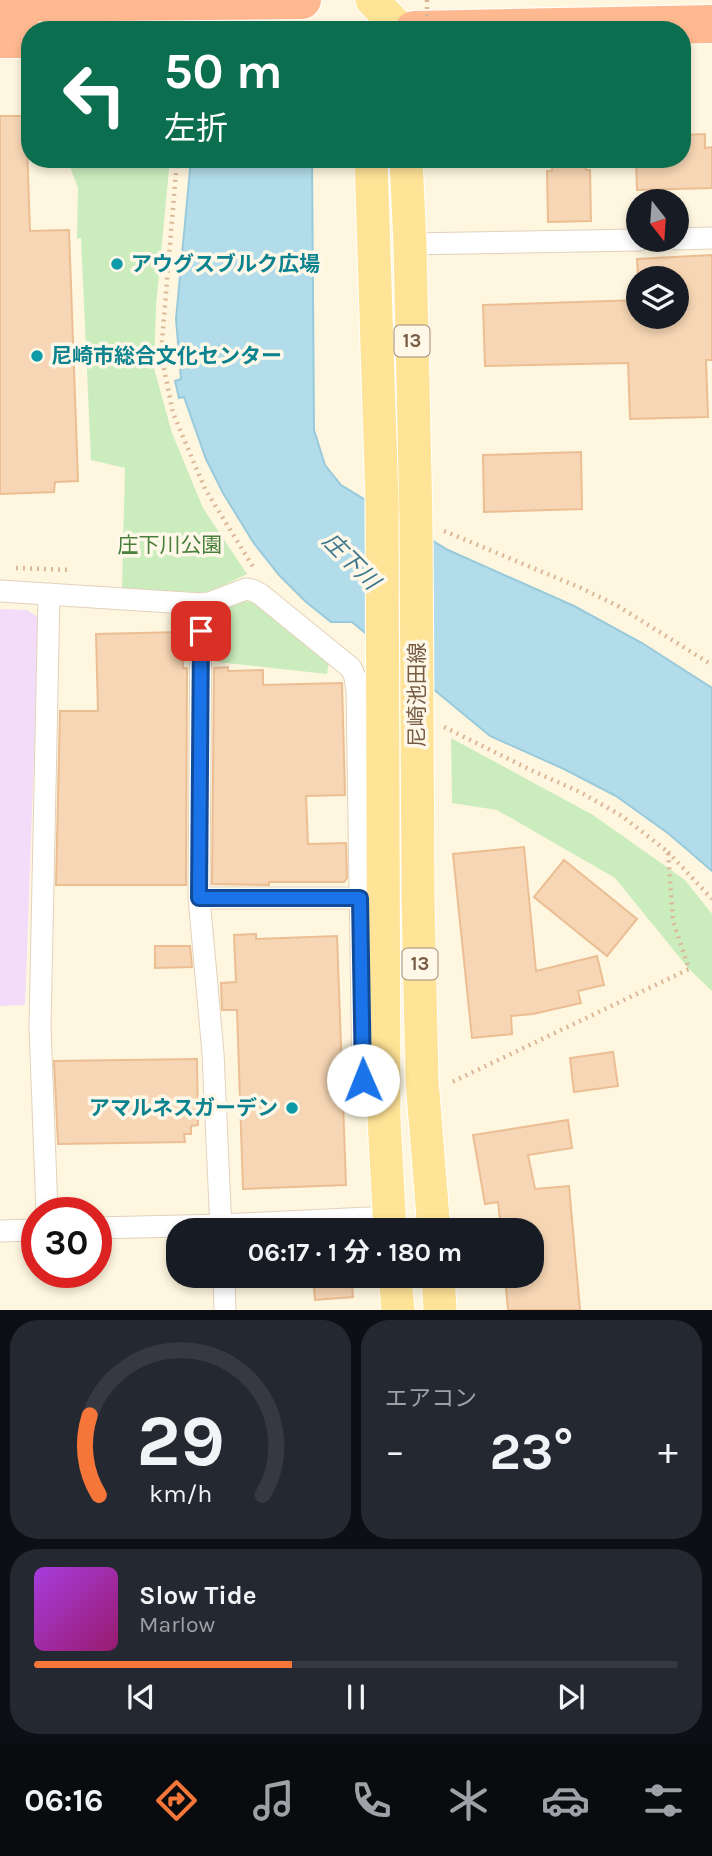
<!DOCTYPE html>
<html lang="ja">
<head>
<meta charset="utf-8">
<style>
  :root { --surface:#171b24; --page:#242831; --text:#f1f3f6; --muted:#9ea1a6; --line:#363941; --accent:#f57638 }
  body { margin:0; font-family:Karla,"Noto Sans JP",sans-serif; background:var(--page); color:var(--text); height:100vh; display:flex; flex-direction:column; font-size:26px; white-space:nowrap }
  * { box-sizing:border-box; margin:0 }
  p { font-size:23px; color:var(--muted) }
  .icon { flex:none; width:38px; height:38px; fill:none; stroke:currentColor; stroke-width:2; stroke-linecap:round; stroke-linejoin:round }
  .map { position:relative; height:1310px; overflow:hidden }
  .details { display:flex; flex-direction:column; gap:10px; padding:10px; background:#0d0f14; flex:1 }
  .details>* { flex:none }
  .guide { position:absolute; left:21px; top:21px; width:670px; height:147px; border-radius:28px; box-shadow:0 4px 10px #0003; background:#0b6e4f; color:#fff; overflow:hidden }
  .needle { width:46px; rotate:163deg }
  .controls { position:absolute; left:626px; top:189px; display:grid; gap:14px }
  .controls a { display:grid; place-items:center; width:63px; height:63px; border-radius:50%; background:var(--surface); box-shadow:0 4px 10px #0003; font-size:35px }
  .speed { position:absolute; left:21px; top:1197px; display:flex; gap:14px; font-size:35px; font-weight:700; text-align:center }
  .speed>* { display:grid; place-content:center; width:91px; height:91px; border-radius:50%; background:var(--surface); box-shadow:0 4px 10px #0003; line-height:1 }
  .speed .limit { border:10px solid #d22; background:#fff; color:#111 }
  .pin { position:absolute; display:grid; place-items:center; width:60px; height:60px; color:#fff; margin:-30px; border-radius:14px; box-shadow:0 4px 10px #0006 }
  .me { position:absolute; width:77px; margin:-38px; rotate:359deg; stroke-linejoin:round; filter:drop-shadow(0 0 5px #0008) }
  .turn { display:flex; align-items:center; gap:24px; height:147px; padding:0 28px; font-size:32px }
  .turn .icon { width:91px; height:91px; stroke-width:2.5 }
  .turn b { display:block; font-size:49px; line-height:60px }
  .big { font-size:52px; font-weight:700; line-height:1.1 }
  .details .tile { flex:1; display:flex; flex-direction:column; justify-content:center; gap:10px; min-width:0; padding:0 24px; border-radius:28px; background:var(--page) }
  .details .dial { align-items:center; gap:0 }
  .dial svg { height:182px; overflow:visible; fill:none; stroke:var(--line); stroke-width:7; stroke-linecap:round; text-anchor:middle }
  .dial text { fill:var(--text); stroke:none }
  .song { display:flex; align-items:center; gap:21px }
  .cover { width:84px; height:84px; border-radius:10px; background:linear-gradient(135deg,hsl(280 70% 55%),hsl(320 70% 35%)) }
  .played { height:7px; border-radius:4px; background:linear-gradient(90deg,var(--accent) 40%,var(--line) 40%) }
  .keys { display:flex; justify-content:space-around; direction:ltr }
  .heat { display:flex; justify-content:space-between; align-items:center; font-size:38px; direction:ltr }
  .details .tiles { flex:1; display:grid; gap:10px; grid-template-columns:1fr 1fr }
  .tile:last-child { grid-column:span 2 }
  .trip { position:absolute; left:166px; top:1218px; width:378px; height:70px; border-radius:28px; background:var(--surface); box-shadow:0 4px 10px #0003; font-weight:700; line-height:70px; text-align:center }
  .dock { display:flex; height:112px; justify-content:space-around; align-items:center; background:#090b0e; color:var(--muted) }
  .dock .icon { width:49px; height:49px }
  .dock .current { color:var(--accent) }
  .dock b { font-size:32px; color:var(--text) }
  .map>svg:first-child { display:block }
</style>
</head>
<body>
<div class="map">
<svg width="712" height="1310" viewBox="0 0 712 1310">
  <rect width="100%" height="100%" fill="#fef6df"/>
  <path fill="#f3dcfa" d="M0,609l27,1 12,8 -14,387 -25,1z"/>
  <path fill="#cbedbd" d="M67,159h103l-14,147 -2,62 18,65 31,75 44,66 -43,21 -82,-7 3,-120 -34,-8 -10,-222 -4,1 1,-51z
    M244,601l11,2 74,58 -2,13 -109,-12 -11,-14 2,-37z
    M451,738l142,77 92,65 27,34v77l-23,-22 -74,-91 -118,-68 -45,-7z"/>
  <path fill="#b2dce9" stroke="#98cadc" stroke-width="2" d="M191,159h121l2,271 11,35 16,20 107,65 126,56 68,37 70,45v183l-43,-37 -53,-38 -52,-27 -74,-33 -138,-114h-21l-25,-20 -27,-27 -26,-33 -30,-49 -17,-34 -22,-62 -5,1 -4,-17 6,-2 -5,-60z"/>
  <path fill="#fef6df" d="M201,0h120l-2,30h-120z"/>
  <path fill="#f6d6b4" stroke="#ebbe93" stroke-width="2" d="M0,116h26l4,115 39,-1 9,251 -23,1 -1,10 -54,2z
    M705,134v14l7,-1v41l-75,2 -1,-31h46v-24z
    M551,159h34l1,11h4l1,51 -43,1 -1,-51h5z
    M712,255v105h-6l2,57 -78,2 -2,-56 -143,3 -2,-61 156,-5v17h38v-39h-39l-1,-19z
    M581,452l1,57 -98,3 -1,-57z
    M182,632l1,36h4l-1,217h-130l4,-174h38l-2,-77z
    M228,667v4l35,-1v15l79,-2 3,112 -39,1 2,48 38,-1 1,35 -3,4h-75v3l-57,-1 2,-216z
    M524,847l12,124 61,-15 7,29 -26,6 3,12 -48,11 -22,2 1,18 -40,4 -19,-184z
    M564,860l73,59 -30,37 -73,-59z
    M256,934v5l81,-3 9,249 -103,4 -6,-179h-15l-1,-27 15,-1 -2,-47z
    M155,946h35l2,21 -37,1z
    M613,1052l5,34 -44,6 -4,-34z
    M197,1059l1,66 -7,1v8h-7l1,8 -127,2 -4,-83z
    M568,1120l4,28 -44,7 7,34 34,-3 11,124h-72l-3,-34h27v-46h-31l-3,-28 -13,2 -12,-69z
    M313,1276h38l2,21 -38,3z"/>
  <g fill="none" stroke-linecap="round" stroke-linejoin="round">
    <g stroke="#e3d2bb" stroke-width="23">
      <path id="street" d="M677,239l35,-1
        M410,244l229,-4
        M0,591l201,13 8,-1 37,-14 6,1 8,4 91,74 4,9 2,14 6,389 17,32
        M201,604l-2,294 14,155 8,177
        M199,898h161
        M47,1213l-7,-186 9,-433
        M96,1228l125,-3 168,-8
        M0,1231l37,-1
        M224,1276l1,34"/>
    </g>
    <g stroke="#fff" stroke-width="35">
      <path id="primary" d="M372,0l29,30
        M371,159l11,343 2,617 6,111
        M406,159l4,85 6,279 2,373 4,184 12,150
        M395,1276l3,34
        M438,1276l2,34"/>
    </g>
    <g stroke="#fff" stroke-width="40">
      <path id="highway" d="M0,3l302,-3
        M414,30l298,-6
        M0,39h30"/>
    </g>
    <path stroke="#dbb998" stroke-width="4.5" stroke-dasharray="2 5" stroke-linecap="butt" d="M177,159l-16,195 12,59 32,76 50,81
      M444,531l137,57 37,18 94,59
      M16,568l55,2
      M444,727l91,45 45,20 42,24 46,36 5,69 16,48 -239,114
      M668,852l44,47"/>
    <use href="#street" stroke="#fff" stroke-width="21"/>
    <use href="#primary" stroke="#ffe396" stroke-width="33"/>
    <use href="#highway" stroke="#ffb990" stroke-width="38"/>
    <path stroke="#dbb998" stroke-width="4.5" stroke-dasharray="2 5" stroke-linecap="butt" d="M427,0v30"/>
  </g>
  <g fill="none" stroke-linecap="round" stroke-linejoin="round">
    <g stroke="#114b97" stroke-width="18">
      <path id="route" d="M201,631l-2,267h161l3,182"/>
    </g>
    <use href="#route" stroke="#1a73e8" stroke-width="12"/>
  </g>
  <g fill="#0f9aa8" stroke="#fff8e8" stroke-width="2.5">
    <circle cx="117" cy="264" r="7"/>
    <circle cx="37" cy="356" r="7"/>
    <circle cx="292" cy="1108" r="7"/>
  </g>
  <g text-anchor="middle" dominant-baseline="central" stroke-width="7" stroke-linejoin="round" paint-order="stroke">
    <g fill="#fff8e8" stroke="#a08b76" stroke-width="2">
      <rect x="394.5" y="325.5" width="35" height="31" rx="5"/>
      <rect x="402.5" y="948.5" width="35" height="31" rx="5"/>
    </g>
    <g font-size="19" font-weight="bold" fill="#775c45">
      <text x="412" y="341">13</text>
      <text x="420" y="964">13</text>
    </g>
    <g font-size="21" font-weight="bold" fill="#0d838f" stroke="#fff8e8" text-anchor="start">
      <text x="131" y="264">アウグスブルク広場</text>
      <text x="51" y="356">尼崎市総合文化センター</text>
      <text x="278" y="1108" text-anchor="end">アマルネスガーデン</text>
    </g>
    <g font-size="21" fill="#487f3b" stroke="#fff8e8">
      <text x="170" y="545">庄下川公園</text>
    </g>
    <g font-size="21" fill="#775c45" stroke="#fff8e8">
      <text transform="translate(417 695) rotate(-90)">尼崎池田線</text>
    </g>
    <g font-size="23" font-style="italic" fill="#3c778d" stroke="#fff8e8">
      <text transform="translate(351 561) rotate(45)">庄下川</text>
    </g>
  </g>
</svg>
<div class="controls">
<a><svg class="needle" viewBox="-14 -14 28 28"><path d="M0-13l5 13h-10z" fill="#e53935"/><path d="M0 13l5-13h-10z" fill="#9ea1a6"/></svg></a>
<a><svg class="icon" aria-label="layers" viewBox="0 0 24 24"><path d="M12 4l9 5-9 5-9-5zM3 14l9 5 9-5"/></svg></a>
</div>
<div class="speed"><div class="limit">30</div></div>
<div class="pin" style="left:201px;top:631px;background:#d93025"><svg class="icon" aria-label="arrive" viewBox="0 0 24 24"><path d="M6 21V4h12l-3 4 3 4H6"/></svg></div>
<svg class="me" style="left:363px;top:1080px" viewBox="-20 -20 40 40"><circle r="19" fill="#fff"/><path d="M0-13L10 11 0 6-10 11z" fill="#1a73e8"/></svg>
<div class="trip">06:17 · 1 分 · 180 m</div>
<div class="guide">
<div class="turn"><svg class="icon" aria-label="left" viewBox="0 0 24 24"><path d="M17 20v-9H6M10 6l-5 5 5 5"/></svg><div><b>50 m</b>左折</div></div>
</div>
</div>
<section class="details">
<div class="tiles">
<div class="tile dial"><svg viewBox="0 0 100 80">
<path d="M14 69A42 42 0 1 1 86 69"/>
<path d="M14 69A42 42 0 0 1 10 34" stroke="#f57638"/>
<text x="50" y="56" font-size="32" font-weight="700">29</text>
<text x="50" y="72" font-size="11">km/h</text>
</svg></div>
<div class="tile"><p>エアコン</p>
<div class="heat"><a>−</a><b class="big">23°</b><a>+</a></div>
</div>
<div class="tile">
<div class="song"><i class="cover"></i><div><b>Slow Tide</b><p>Marlow</p></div></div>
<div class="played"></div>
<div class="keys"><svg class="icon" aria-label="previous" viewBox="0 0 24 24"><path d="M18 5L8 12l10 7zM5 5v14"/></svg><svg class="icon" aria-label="pause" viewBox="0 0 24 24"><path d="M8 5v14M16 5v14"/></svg><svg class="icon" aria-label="next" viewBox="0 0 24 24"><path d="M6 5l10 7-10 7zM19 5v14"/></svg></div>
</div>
</div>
</section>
<nav class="dock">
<b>06:16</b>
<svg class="icon current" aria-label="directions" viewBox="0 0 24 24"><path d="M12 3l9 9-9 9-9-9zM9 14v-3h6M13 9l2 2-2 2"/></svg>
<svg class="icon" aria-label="music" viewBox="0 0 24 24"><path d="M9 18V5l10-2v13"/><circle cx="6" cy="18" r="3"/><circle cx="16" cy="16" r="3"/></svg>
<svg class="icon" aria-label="phone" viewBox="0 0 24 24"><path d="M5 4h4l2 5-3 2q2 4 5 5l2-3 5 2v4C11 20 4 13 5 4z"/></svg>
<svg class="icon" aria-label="climate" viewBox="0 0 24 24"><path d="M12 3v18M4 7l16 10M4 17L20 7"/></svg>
<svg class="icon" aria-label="car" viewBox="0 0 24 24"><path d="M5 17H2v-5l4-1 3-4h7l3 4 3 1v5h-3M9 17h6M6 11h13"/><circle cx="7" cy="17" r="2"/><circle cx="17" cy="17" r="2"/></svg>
<svg class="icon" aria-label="filters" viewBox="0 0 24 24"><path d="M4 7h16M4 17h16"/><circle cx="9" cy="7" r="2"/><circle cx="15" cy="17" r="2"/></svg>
</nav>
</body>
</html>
